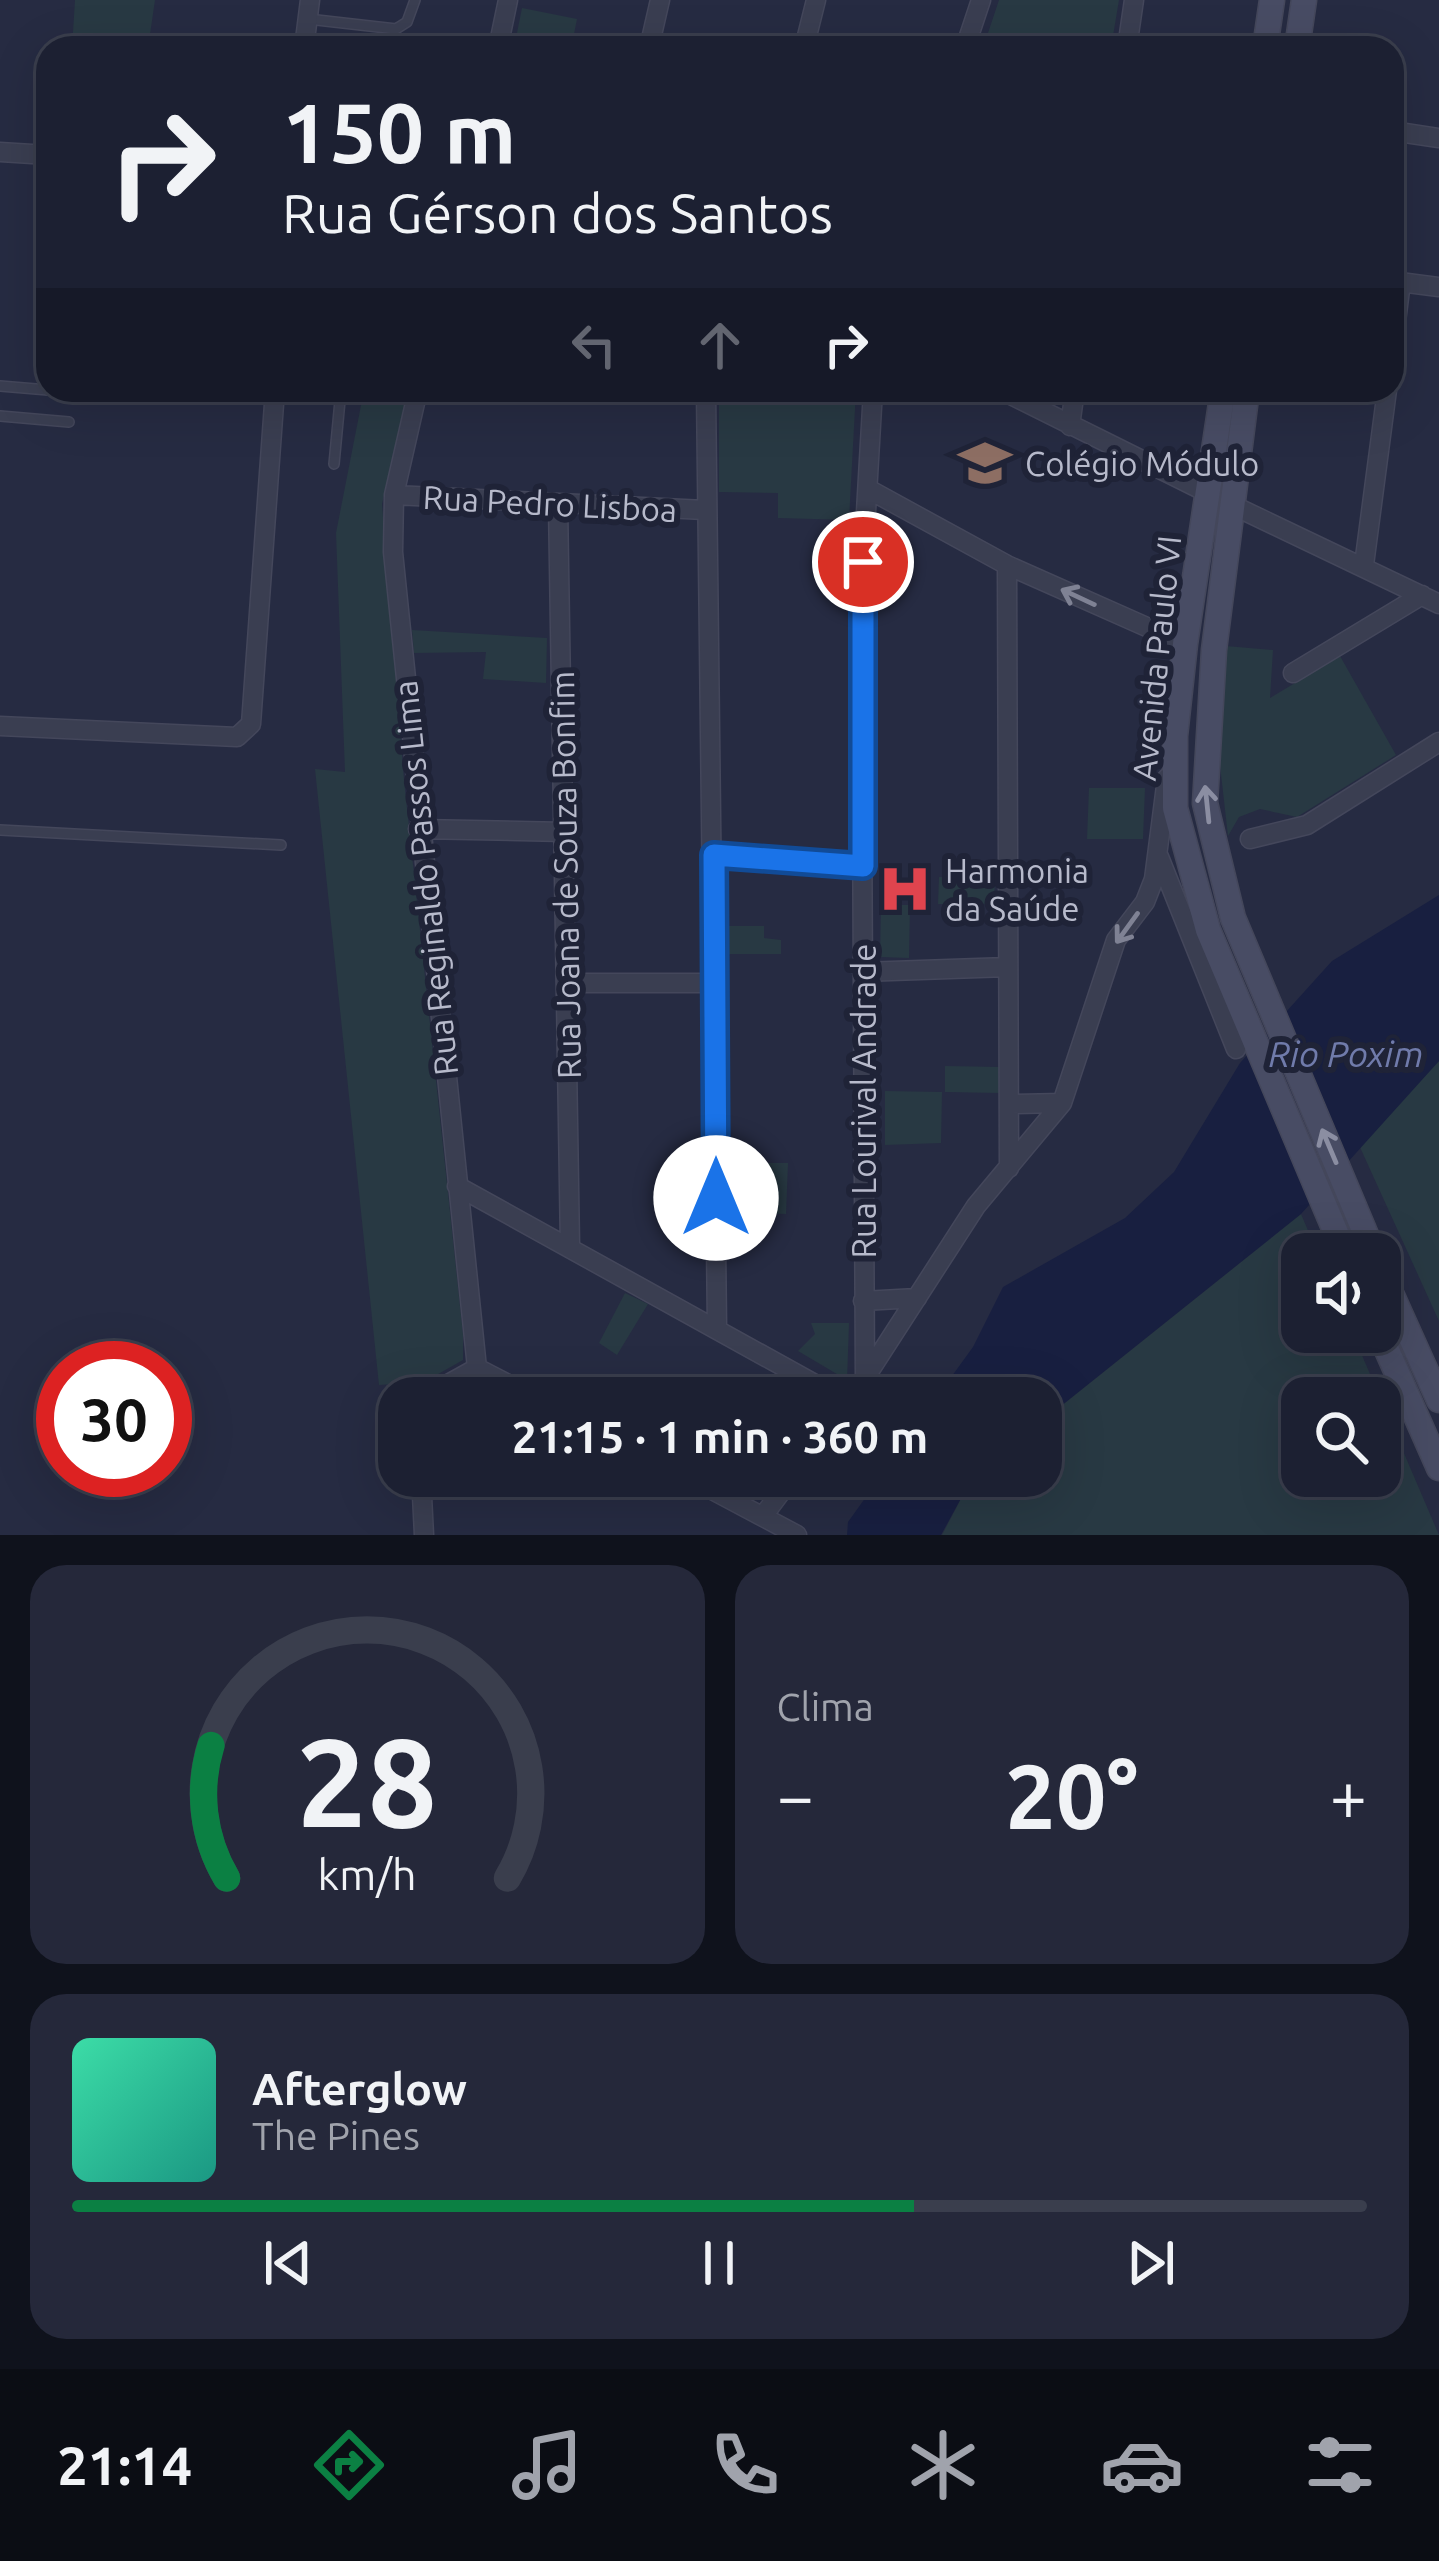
<!DOCTYPE html>
<html lang="pt">
<head>
<meta charset="utf-8">
<style>
  :root { --surface:#1c2032; --page:#25283a; --text:#f1f3f6; --muted:#a0a3ac; --line:#3a3e4d; --accent:#0b8043 }
  body { margin:0; font-family:Ubuntu,sans-serif; background:var(--page); color:var(--text); height:100vh; display:flex; flex-direction:column; font-size:45px; white-space:nowrap }
  * { box-sizing:border-box; margin:0 }
  p { font-size:39px; color:var(--muted) }
  .icon { flex:none; width:66px; height:66px; fill:none; stroke:currentColor; stroke-width:2; stroke-linecap:round; stroke-linejoin:round }
  .map { position:relative; height:1535px; overflow:hidden }
  .panel { display:flex; flex-direction:column; gap:30px; padding:30px; background:#0f121c; flex:1 }
  .panel>* { flex:none }
  .guide { position:absolute; left:36px; top:36px; width:1368px; height:366px; border-radius:36px; box-shadow:0 12px 48px #0002,0 0 0 3px var(--line); background:#1c2032; color:var(--text); overflow:hidden }
  .tools { position:absolute; left:1281px; top:1233px; display:grid; gap:24px }
  .tools a { display:grid; place-items:center; width:120px; height:120px; border-radius:24px; background:var(--surface); box-shadow:0 12px 48px #0002,0 0 0 3px var(--line); font-size:60px }
  .speed { position:absolute; left:36px; top:1341px; display:flex; gap:24px; font-size:60px; font-weight:700; text-align:center }
  .speed>* { display:grid; place-content:center; width:156px; height:156px; border-radius:50%; background:var(--surface); box-shadow:0 12px 48px #0002,0 0 0 3px var(--line); line-height:1 }
  .speed .limit { border:18px solid #d22; background:#fff; color:#111 }
  .pin { position:absolute; display:grid; place-items:center; width:102px; height:102px; color:#fff; margin:-51px; border:6px solid #fff; border-radius:50%; box-shadow:0 3px 12px #0007 }
  .me { position:absolute; width:132px; margin:-66px; rotate:0deg; stroke-linejoin:round; filter:drop-shadow(0 0 9px #0008) }
  .turn { display:flex; align-items:center; gap:42px; height:252px; padding:0 48px; font-size:54px }
  .turn .icon { width:156px; height:156px; stroke-width:2.5 }
  .turn b { display:block; font-size:84px; line-height:102px }
  .lanes { display:flex; align-items:center; height:114px; padding:0 48px; background:#0003; justify-content:center; gap:60px; direction:ltr }
  .lanes .off { opacity:.35 }
  .big { font-size:90px; font-weight:700; line-height:1.1 }
  .panel .tile { flex:1; display:flex; flex-direction:column; justify-content:center; gap:18px; min-width:0; padding:0 42px; border-radius:36px; background:var(--page) }
  .panel .dial { align-items:center; gap:0 }
  .dial svg { height:312px; overflow:visible; fill:none; stroke:var(--line); stroke-width:7; stroke-linecap:round; text-anchor:middle }
  .dial text { fill:var(--text); stroke:none }
  .song { display:flex; align-items:center; gap:36px }
  .cover { width:144px; height:144px; border-radius:18px; background:linear-gradient(135deg,hsl(160 70% 55%),hsl(170 70% 35%)) }
  .played { height:12px; border-radius:6px; background:linear-gradient(90deg,var(--accent) 65%,var(--line) 65%) }
  .keys { display:flex; justify-content:space-around; direction:ltr }
  .heat { display:flex; justify-content:space-between; align-items:center; font-size:66px; direction:ltr }
  .panel .tiles { flex:1; display:grid; gap:30px; grid-template-columns:1fr 1fr }
  .tile:last-child { grid-column:span 2 }
  .trip { position:absolute; left:378px; top:1377px; width:684px; height:120px; border-radius:36px; background:var(--surface); box-shadow:0 12px 48px #0002,0 0 0 3px var(--line); font-weight:700; line-height:120px; text-align:center }
  .dock { display:flex; height:192px; justify-content:space-around; align-items:center; background:#0b0d14; color:var(--muted) }
  .dock .icon { width:84px; height:84px }
  .dock .active { color:var(--accent) }
  .dock b { font-size:54px; color:var(--text) }
  .map>svg:first-child { display:block }
</style>
</head>
<body>
<div class="map">
<svg width="1439" height="1535" viewBox="0 0 1439 1535">
  <rect width="100%" height="100%" fill="#262b42"/>
  <path fill="#283943" fill-rule="evenodd" d="M75,0h80l-7,48h-76z
    M999,0h120l-8,48h-128z
    M522,8l55,11 -5,25 -55,-11z
    M364,390h45l-27,114 22,276 59,554v26l-39,22 -45,3 -64,-616 30,3 -9,-239z
    M719,390h137l-7,130 -71,-2v-25l-59,-1z
    M412,630l135,8 -1,45 -63,-4 3,-27 -72,1z
    M1226,646l47,4 -3,48 70,-42 56,99 -99,62 -37,-8 -21,8 -11,19 -12,-106z
    M1089,788h56l-2,51h-56z
    M939,877l56,1 -1,26h-56z
    M881,905h29l-1,53 -29,-1z
    M728,926h36v12l17,2v14h-53z
    M1439,1061v260l-80,-176z
    M945,1066l56,1v26l-56,-1z
    M885,1091l57,1 -1,51 -56,2z
    M732,1163h56l-2,51 -55,-2z
    M1301,1214l17,40h-16v78h50l87,203h-497l23,-44 16,-15h60v-54zM1302,1398h78v78h-78z
    M625,1293l23,11 -31,51 -18,-12z
    M811,1323h38l-2,57 -49,-29 17,-17z"/>
  <path fill="#181f40" d="M1439,895v166l-138,153 -260,208v-24h-105l37,-51 30,-60 122,-69 49,-46 66,-109 92,-102z
    M881,1476h100l-16,15 -24,44h-94l1,-13z"/>
  <g fill="none" stroke-linecap="round" stroke-linejoin="round">
    <g stroke="#44475b" stroke-width="12">
      <path id="service" d="M308,19l88,10 11,-7 8,-22
        M0,386l48,4
        M54,390l19,1
        M0,416l69,6
        M334,464l7,-74
        M0,830l281,15"/>
    </g>
    <g stroke="#44475b" stroke-width="21">
      <path id="minor" d="M304,48l6,-48
        M498,48l10,-48
        M649,48l11,-48
        M804,48l12,-48
        M965,48l16,-48
        M1127,48l7,-48
        M1392,131l47,7
        M0,152l48,3
        M1392,281l47,6
        M1392,353l9,-71
        M418,390l-24,105 -1,57 84,816
        M706,390l11,938
        M1001,390l207,103
        M1070,426l5,-36
        M868,489l139,76 178,79
        M394,495l311,15
        M558,503l12,744
        M1230,504l209,100
        M1007,565l2,603
        M1364,565l23,-175
        M1293,673l129,-78
        M0,726l237,11 14,-13 24,-334
        M418,829l148,3
        M1250,839l57,-14 132,-83
        M714,855l149,11
        M1159,857l77,192
        M862,972l146,-5
        M566,983h148
        M1011,1104l51,-1
        M457,1186l383,212
        M863,1301l54,-3
        M477,1368l58,30
        M865,1381l-4,-782 12,-209
        M423,1398l54,-30
        M852,1398l124,-192 86,-103 54,-163 29,-38 9,-23 13,-101
        M421,1476l3,59
        M686,1476l111,59
        M763,1516l30,-40"/>
    </g>
    <g stroke="#44475b" stroke-width="27">
      <path id="secondary" d="M1265,48l7,-48
        M1297,48l7,-48
        M1223,390l-38,254 -10,92v72l33,122 137,324
        M1247,390l-33,260 -9,153 28,115 141,336
        M1380,1269l59,131
        M1379,1332l60,136"/>
    </g>
    <use href="#service" stroke="#3a3e51" stroke-width="9"/>
    <use href="#minor" stroke="#3a3e51" stroke-width="18"/>
    <use href="#secondary" stroke="#484c64" stroke-width="24"/>
  </g>
  <defs><path id="oneway-shaft" d="M-6 0H5M1.5-3L5.5 0L1.5 3" fill="none" stroke-width="1.6" stroke-linecap="round" stroke-linejoin="round" transform="scale(3)"/></defs>
  <g stroke="#7f8294">
    <use href="#oneway-shaft" transform="translate(1078 597) rotate(-155)"/>
    <use href="#oneway-shaft" transform="translate(1127 928) rotate(126)"/>
  </g>
  <g stroke="#8b8ea2">
    <use href="#oneway-shaft" transform="translate(1207 804) rotate(-96)"/>
    <use href="#oneway-shaft" transform="translate(1329 1146) rotate(-113)"/>
  </g>
  <g fill="none" stroke-linecap="round" stroke-linejoin="round">
    <g stroke="#114b97" stroke-width="30">
      <path id="route" d="M716,1198l-2,-343 149,11v-304"/>
    </g>
    <use href="#route" stroke="#1a73e8" stroke-width="21"/>
  </g>
  <defs>
    <g id="school-bare" transform="scale(4.14)"><path d="M0-5L7-2L0 1L-7-2ZM-4 1L0 2.5L4 1V4Q0 6-4 4Z" fill="#8d6e63" stroke="#1f2337" stroke-width="2.5" paint-order="stroke"/></g>
    <g id="hospital-bare" transform="scale(4.14)"><path d="M-5-5h3v3.5h4V-5h3V5h-3V1.5h-4V5h-3Z" fill="#e0444e" stroke="#1f2337" stroke-width="2.5" paint-order="stroke"/></g>
  </defs>
  <g fill-rule="evenodd">
    <use href="#school-bare" x="985" y="463"/>
    <use href="#hospital-bare" x="905" y="889"/>
  </g>
  <g text-anchor="middle" dominant-baseline="central" stroke-width="12" stroke-linejoin="round" paint-order="stroke">
    <g font-size="33" fill="#b7bacb" stroke="#1f2337" text-anchor="start">
      <text x="1025" y="463">Colégio Módulo</text>
      <text x="945" y="870">Harmonia<tspan x="945" dy="38">da Saúde</tspan></text>
    </g>
    <g font-size="33" fill="#b7bacb" stroke="#1f2337">
      <text transform="translate(550 503) rotate(3)">Rua Pedro Lisboa</text>
      <text transform="translate(1156 658) rotate(-84)">Avenida Paulo VI</text>
      <text transform="translate(565 875) rotate(-91)">Rua Joana de Souza Bonfim</text>
      <text transform="translate(425 878) rotate(-96)">Rua Reginaldo Passos Lima</text>
      <text transform="translate(863 1101) rotate(-90)">Rua Lourival Andrade</text>
    </g>
    <g font-size="36" font-style="italic" fill="#707bab" stroke="#1f2337">
      <text x="1346" y="1053">Rio Poxim</text>
    </g>
  </g>
</svg>
<div class="tools">
<a><svg class="icon" aria-label="sound" viewBox="0 0 24 24"><path d="M4 9h4l5-4v14l-5-4H4zM17 9q2 3 0 6"/></svg></a>
<a><svg class="icon" aria-label="search" viewBox="0 0 24 24"><circle cx="10" cy="10" r="6"/><path d="M15 15l6 6"/></svg></a>
</div>
<div class="speed"><div class="limit">30</div></div>
<div class="pin" style="left:863px;top:562px;background:#d93025"><svg class="icon" aria-label="arrive" viewBox="0 0 24 24"><path d="M6 21V4h12l-3 4 3 4H6"/></svg></div>
<svg class="me" style="left:716px;top:1198px" viewBox="-20 -20 40 40"><circle r="19" fill="#fff"/><path d="M0-13L10 11 0 6-10 11z" fill="#1a73e8"/></svg>
<div class="trip">21:15 · 1 min · 360 m</div>
<div class="guide">
<div class="turn"><svg class="icon" aria-label="right" viewBox="0 0 24 24"><path d="M7 20v-9h11M14 6l5 5-5 5"/></svg><div><b>150 m</b>Rua Gérson dos Santos</div></div>
<div class="lanes"><svg class="icon off" aria-label="left" viewBox="0 0 24 24"><path d="M17 20v-9H6M10 6l-5 5 5 5"/></svg><svg class="icon off" aria-label="ahead" viewBox="0 0 24 24"><path d="M12 20V5M6 11l6-6 6 6"/></svg><svg class="icon" aria-label="right" viewBox="0 0 24 24"><path d="M7 20v-9h11M14 6l5 5-5 5"/></svg></div>
</div>
</div>
<section class="panel">
<div class="tiles">
<div class="tile dial"><svg viewBox="0 0 100 80">
<path d="M14 69A42 42 0 1 1 86 69"/>
<path d="M14 69A42 42 0 0 1 10 35" stroke="#0b8043"/>
<text x="50" y="56" font-size="32" font-weight="700">28</text>
<text x="50" y="72" font-size="11">km/h</text>
</svg></div>
<div class="tile"><p>Clima</p>
<div class="heat"><a>−</a><b class="big">20°</b><a>+</a></div>
</div>
<div class="tile">
<div class="song"><i class="cover"></i><div><b>Afterglow</b><p>The Pines</p></div></div>
<div class="played"></div>
<div class="keys"><svg class="icon" aria-label="previous" viewBox="0 0 24 24"><path d="M18 5L8 12l10 7zM5 5v14"/></svg><svg class="icon" aria-label="pause" viewBox="0 0 24 24"><path d="M8 5v14M16 5v14"/></svg><svg class="icon" aria-label="next" viewBox="0 0 24 24"><path d="M6 5l10 7-10 7zM19 5v14"/></svg></div>
</div>
</div>
</section>
<nav class="dock">
<b>21:14</b>
<svg class="icon active" aria-label="directions" viewBox="0 0 24 24"><path d="M12 3l9 9-9 9-9-9zM9 14v-3h6M13 9l2 2-2 2"/></svg>
<svg class="icon" aria-label="music" viewBox="0 0 24 24"><path d="M9 18V5l10-2v13"/><circle cx="6" cy="18" r="3"/><circle cx="16" cy="16" r="3"/></svg>
<svg class="icon" aria-label="phone" viewBox="0 0 24 24"><path d="M5 4h4l2 5-3 2q2 4 5 5l2-3 5 2v4C11 20 4 13 5 4z"/></svg>
<svg class="icon" aria-label="climate" viewBox="0 0 24 24"><path d="M12 3v18M4 7l16 10M4 17L20 7"/></svg>
<svg class="icon" aria-label="car" viewBox="0 0 24 24"><path d="M5 17H2v-5l4-1 3-4h7l3 4 3 1v5h-3M9 17h6M6 11h13"/><circle cx="7" cy="17" r="2"/><circle cx="17" cy="17" r="2"/></svg>
<svg class="icon" aria-label="filters" viewBox="0 0 24 24"><path d="M4 7h16M4 17h16"/><circle cx="9" cy="7" r="2"/><circle cx="15" cy="17" r="2"/></svg>
</nav>
</body>
</html>
